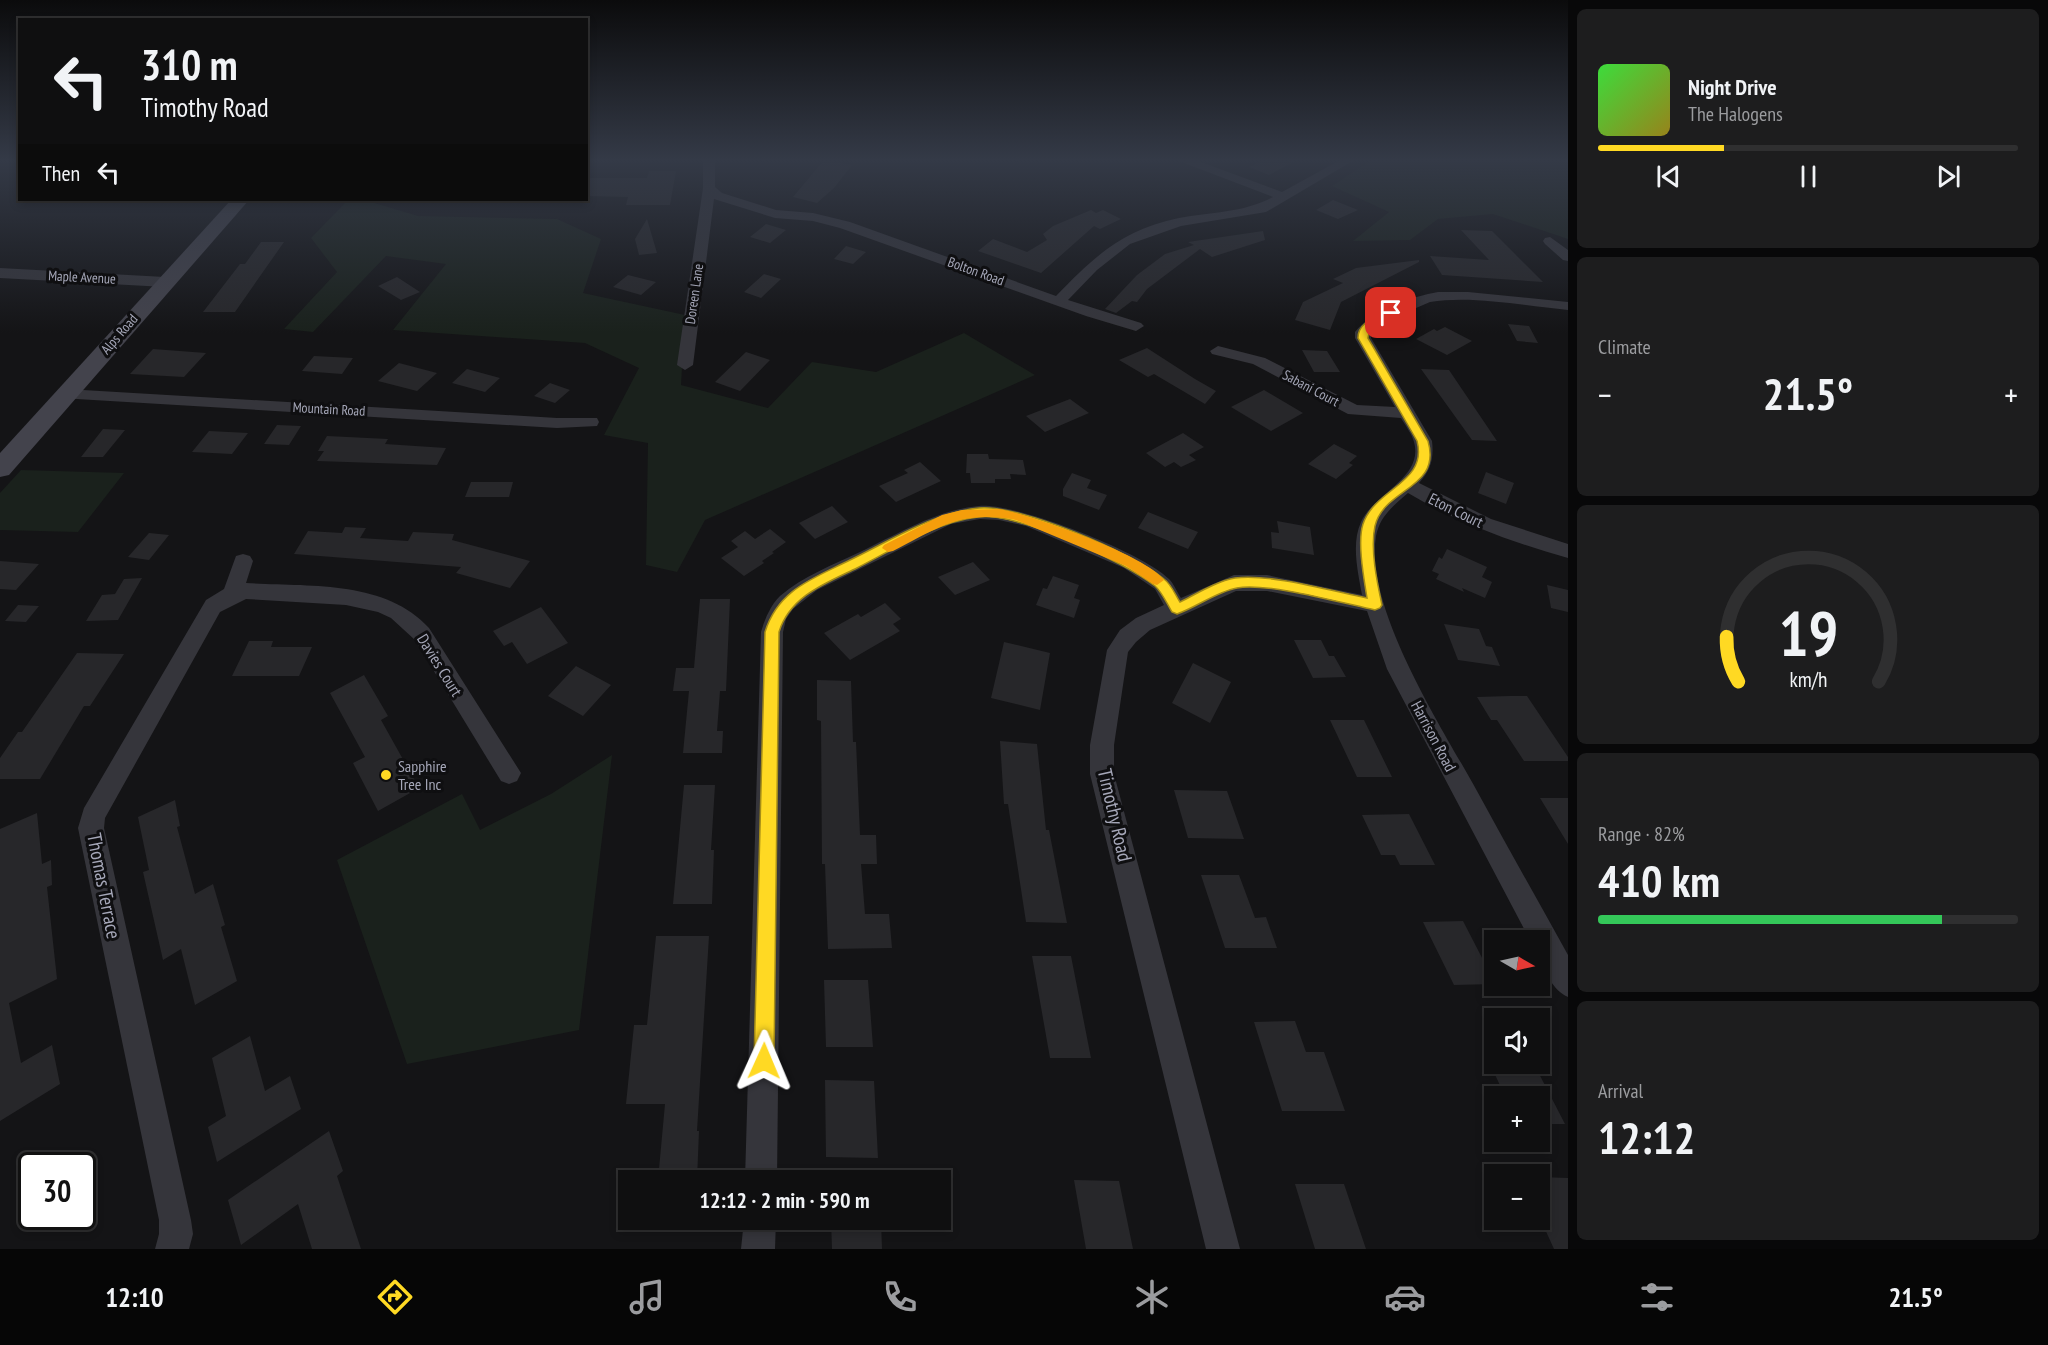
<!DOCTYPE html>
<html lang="en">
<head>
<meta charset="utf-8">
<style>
  :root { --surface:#0f0f10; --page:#1d1d1e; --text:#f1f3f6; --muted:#9b9c9f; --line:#2f2f30; --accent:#ffd923 }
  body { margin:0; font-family:"PT Sans Narrow",sans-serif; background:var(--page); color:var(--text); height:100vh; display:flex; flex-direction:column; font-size:22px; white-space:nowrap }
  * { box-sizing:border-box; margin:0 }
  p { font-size:20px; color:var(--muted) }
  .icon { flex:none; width:33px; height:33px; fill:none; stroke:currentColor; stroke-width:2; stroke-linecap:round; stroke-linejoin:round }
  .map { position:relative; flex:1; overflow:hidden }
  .details { display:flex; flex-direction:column; gap:9px; padding:9px; background:#080809; width:480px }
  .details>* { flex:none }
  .banner { position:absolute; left:18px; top:18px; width:570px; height:183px; border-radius:0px; box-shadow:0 3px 9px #0003,0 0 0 2px var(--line); background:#0f0f10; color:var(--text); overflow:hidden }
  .needle { width:39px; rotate:99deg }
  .controls { position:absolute; left:1484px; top:930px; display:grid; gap:12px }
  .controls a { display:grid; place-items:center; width:66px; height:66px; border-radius:0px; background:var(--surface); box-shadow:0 3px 9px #0003,0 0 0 2px var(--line); font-size:30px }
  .speed { position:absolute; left:18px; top:1152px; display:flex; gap:12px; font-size:30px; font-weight:700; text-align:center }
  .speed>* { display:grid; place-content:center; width:78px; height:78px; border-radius:50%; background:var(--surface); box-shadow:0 3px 9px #0003,0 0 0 2px var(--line); line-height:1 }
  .speed .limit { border:3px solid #111; border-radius:9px; background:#fff; color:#111 }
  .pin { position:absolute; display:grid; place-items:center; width:51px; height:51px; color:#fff; margin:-26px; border-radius:12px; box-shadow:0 3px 9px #0006 }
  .me { position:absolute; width:66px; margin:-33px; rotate:1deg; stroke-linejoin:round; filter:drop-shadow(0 0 4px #0008) }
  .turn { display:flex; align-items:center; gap:21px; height:126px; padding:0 24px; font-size:27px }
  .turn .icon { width:78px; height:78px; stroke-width:2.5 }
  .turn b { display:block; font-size:42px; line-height:51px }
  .then { display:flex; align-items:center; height:57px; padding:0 24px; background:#0003; gap:12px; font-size:22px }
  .big { font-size:45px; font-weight:700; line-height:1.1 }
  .details .card { flex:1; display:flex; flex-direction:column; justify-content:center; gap:9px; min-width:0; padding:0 21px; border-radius:9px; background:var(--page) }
  .details .dial { align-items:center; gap:0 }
  .dial svg { height:156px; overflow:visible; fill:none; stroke:var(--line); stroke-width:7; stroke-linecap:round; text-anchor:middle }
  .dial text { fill:var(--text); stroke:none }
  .song { display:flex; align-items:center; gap:18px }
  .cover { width:72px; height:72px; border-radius:9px; background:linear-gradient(135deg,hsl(120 70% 55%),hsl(50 70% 35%)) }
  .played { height:6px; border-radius:3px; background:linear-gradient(90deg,var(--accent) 30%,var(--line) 30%) }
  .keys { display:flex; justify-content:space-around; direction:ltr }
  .heat { display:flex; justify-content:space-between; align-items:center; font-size:33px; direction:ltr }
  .charge { height:9px; border-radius:4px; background:linear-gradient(90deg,#34c759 82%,var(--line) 0) }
  .trip { position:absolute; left:618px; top:1170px; width:333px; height:60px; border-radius:0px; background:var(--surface); box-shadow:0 3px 9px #0003,0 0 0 2px var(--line); font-weight:700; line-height:60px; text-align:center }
  .dock { display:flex; height:96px; justify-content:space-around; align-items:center; background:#060606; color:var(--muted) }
  .dock .icon { width:42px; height:42px }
  .dock .active { color:var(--accent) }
  .dock b { font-size:27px; color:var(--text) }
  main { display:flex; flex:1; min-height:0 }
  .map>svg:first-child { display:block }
</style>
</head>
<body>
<main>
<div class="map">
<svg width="1568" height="1249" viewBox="0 0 1568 1249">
  <rect width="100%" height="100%" fill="#141416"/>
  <path fill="#1a211c" d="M1373,159h195v80l-75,-25 -55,5 -28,21 -57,1 36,-29 -57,-26z
    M346,202h25l47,14 139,3 44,20 -18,54 102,22 -4,70 87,23 44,-46 64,10 88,-39 71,42 -330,145 -28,52 -31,-7 2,-122 -44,-8 35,-67 -54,-25 -192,-13 53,-66 -60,-8 -73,76 -29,-3 53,-57 -26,-34z
    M21,470l103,3 -46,59 -78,-2v-37z
    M612,755l-33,275 -172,34 -70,-204 125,-66 18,36 71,-36z"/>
  <path fill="#27272a" d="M1266,159h33l-30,16 -20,-8z
    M824,160l28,5 -18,23 -17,15 -24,-6z
    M649,171h27l-6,34h-44l2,-8 -42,-1v-18h61z
    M1333,200l25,10 -20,9 -22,-9z
    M1091,210l5,3 7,-3 18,9 -21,10 -6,-3 -53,47 -63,-22 15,-12 34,13 20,-12 -4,-6 10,-8z
    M647,219l10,34 -18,2 -4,-16z
    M766,224l20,6 -16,13 -20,-6z
    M1461,230l31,1 51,51 -101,-7 -12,-19 59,4z
    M1263,231l2,9 -53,17 -12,-8 -53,40 -10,13 -5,-1 -16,12 -11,-4 32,-34 28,-21 29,-9 -6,-3z
    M261,242h23l-49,70h-32l37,-48h5z
    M846,246l20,6 -13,12 -19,-5z
    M1419,260v2l-78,40 -11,28 -35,-10 8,-18 40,-19 -10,-4 23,-11z
    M764,274l17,5 -20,19 -17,-6z
    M628,275l28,7 -15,13 -28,-8z
    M397,277l23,15 -19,8 -23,-14z
    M1508,324l21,2 9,17 -21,-2z
    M1445,327l27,14 -25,14 -31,-16 18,-10 3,2z
    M1147,348l48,31 21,12 -11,13 -51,-30 -6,3 -29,-17z
    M153,349l53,4 -22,24 -54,-3z
    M1302,350l25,1 13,21h-26z
    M746,352l24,8 -30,31 -25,-9z
    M314,356l39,2 -11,16 -40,-3z
    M399,363l38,10 -20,18 -39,-10z
    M467,369l33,9 -15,14 -33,-9z
    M1421,369l28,1 48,71 -25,-1z
    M550,383l20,7 -15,13 -21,-7z
    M1264,390l39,23 -32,18 -40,-24z
    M1070,399l19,14 -44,19 -19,-16z
    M277,425l24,1 -12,19 -25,-1z
    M103,429l22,1 -22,27h-22z
    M209,431l39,2 -16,21 -40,-2z
    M1183,433l21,14 -15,8 7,5 -15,7 -7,-5 -9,5 -19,-14z
    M327,436l61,3 -3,5 61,4 -9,17 -120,-4 7,-10h-6z
    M1334,444l23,12 -8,7 4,2 -17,14 -28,-15z
    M967,454h21l1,5 34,1 3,15 -16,-1 1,5h-16v4h-24l-1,-10h-4z
    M920,462l21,19 -45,21 -17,-16 29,-13 -4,-3z
    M1486,472l28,11 -8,21 -28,-11z
    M1072,473l19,7 -4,8 20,7 -8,15 -36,-14v-7z
    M471,482h42l-4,15h-44z
    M832,506l16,16 -33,17 -16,-16z
    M1148,512l50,20 -10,17 -50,-21z
    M1277,521l33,6 4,28 -42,-7 -1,-16 8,1z
    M345,527l21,1 -6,10 48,3 5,-9 41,2 -2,6 78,21 -20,27 -54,-15 5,-6 -167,-13 14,-23 34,2z
    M770,529l16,13 -14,10 2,1 -12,8 2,2 -20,13 -23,-18 17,-11 -7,-6 14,-10 10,8z
    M149,533l20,2 -20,25 -21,-3z
    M1447,549l40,18 -5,10 10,5 -7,16 -23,-10 2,4 -28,-13 3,-5 -7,-3 7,-14 3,2z
    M0,561l39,3 -23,26 -16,-1z
    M973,562l17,18 -35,15 -17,-18z
    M1053,576l26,9 -5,13 6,2 -6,18 -38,-13 7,-17 4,1z
    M142,578l-24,42 -32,1 16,-26 13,-1 9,-15z
    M1547,585l21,5v22l-17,-4z
    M700,599h30l-4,92h-6l-3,40h6l-1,22h-39l6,-62h-16l3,-23h18z
    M885,603l16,16 -8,5 7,7 -50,29 -26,-27 34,-19 3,3z
    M18,605l21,1 -13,16 -21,-1z
    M541,607l27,36 -41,21 -15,-22 -8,4 -11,-15z
    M1444,624l35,5 7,17 6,1 8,19 -42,-6z
    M1294,640h27l8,16h5l12,21 -33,1z
    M249,641h24l-2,6h41l-13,29h-67z
    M1004,642l46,11 -10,57 -49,-12z
    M77,653l47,1 -34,52h-6l-44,73h-40v-21l18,-26h4z
    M1193,663l38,19 -21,41 -38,-20z
    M576,666l35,19 -28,31 -35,-20z
    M364,675l24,41 -7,4 38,68 -41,23 -25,-48 12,-6 -35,-64z
    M817,680l34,1 2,61h3l4,93h16l1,29h-16l4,50h24l3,34 -64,1 -3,-85h-3l-1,-143 -4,-1z
    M1510,696h17l41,61v4h-44l-27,-41h-6l-14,-23z
    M1330,720h34l28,57h-35z
    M1000,741l37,3 9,86h3l18,93 -41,-1 -18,-118h-4z
    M684,785h31l-4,65h3l-2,54h-39z
    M1174,790l53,1 17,48 -56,-1z
    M1540,798h28v46z
    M175,800l5,26 -3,1 18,67 18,-10 12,41 -4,2 16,54 -42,24 -14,-56 -18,11 -20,-88 6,-2 -11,-53z
    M37,813l5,51 9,-4 1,25 -5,2 10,92 -48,24 12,60 31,-18 8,39 -60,37v-292z
    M1409,814l26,51h-35l-5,-10h-14l-19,-40z
    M1201,875h38l16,43 11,-1 11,31h-52z
    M1463,921l31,60v3l-40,1 -31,-63z
    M656,936h53l-12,195h2l-2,49h-39l7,-76h-39l8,-79h13z
    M1032,956h39l20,102h-41z
    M824,980h44l5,67h-47z
    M1295,1021l11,31h18l21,59h-63l-28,-89z
    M250,1036l15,55 25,-15 11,33 -84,53 -9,-35 18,-11 -14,-58z
    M1490,1064h44l31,60h-26v-28h-34z
    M825,1080l49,1 4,77 -52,-1z
    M329,1131l14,40 -6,5 24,73h-49l-14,-45 -57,41 -13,-45z
    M1539,1177l29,1v71h-14l-15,-33z
    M1074,1180l45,1 14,68h-47z
    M1295,1184h49l22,65h-51z
    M831,1220h50l1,29h-50z"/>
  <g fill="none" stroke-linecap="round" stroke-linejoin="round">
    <path fill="#35353b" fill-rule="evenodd" d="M703,159h12v28l7,6 54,17 37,3 37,9 206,74c39,-40 66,-66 123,-78 31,-6 65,-5 94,-21l-94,-36 -2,-2h16l89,33 60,-33h14l-90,53 -85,14 -51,18 -33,26 -29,30 73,23 3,3 -8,5 -50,-15 -246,-88 -27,-7 -38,-3 -61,-19 -21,166 -8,5 -8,-5 26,-177z
      M1550,237l18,13v11l-5,-1 -18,-16 -2,-3 2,-3z
      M1438,292h30l100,10v8c-43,-4 -96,-15 -138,-8l-51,22 -8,9v5l61,103c2,17 -1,29 -13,42l72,36 77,25v14c-56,-16 -110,-35 -160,-65 -15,13 -28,23 -32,43 -12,72 67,193 101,255 30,55 61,110 91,164v42c-19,-8 -29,-37 -29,-57h-9l-143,-271 -20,-58 -100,-20h-31l-86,39 -14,12 -8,10 -14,93v29l126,475h-34l-116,-475v-29l17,-95 13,-20 16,-12 28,-13 -9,-16 -31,-21 -98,-42 -27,-6 -19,-1 -29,5 -134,66 -24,19 -7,10 -3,13 -6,548h-32l16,-548c4,-13 9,-26 19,-36 23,-20 53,-31 80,-44 38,-18 76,-42 119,-46 36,-4 165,47 190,73 5,5 8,13 12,19l53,-23h33l95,20c-4,-23 -11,-51 -1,-73 13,-29 63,-44 53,-80 -2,-8 -9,-17 -13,-24l-53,-4 -95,-50 -41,-10 -2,-3 8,-5 47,12 92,47 38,2 -40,-69v-6c16,-21 58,-36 83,-40z
      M66,389l491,29h40l2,4 -2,4 -40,2 -497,-30 -2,-4z
      M243,554l7,2 3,5 -7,22c61,4 139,-4 183,45l92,145 -4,8 -8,3 -8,-3 -86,-141 -24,-22 -13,-6 -32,-7 -100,-6 -26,13 -115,206 -1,10 87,392 2,14 -4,15h-34l4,-15v-14l-81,-392 6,-20 122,-208 18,-11 12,-33z
      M744,1220h32l-1,29h-34z"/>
    <path fill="#35353b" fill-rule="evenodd" d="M0,268l165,9 6,1 3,4 -3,4 -6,1 -165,-9z"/>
    <path fill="#43434c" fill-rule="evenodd" d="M231,200h18l-240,275 -9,2v-24z"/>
  </g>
  <linearGradient id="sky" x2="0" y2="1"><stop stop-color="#0b0b0c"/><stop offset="0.48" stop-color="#343a47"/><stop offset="1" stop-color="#343a47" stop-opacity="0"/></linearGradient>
  <rect width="1568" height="333" fill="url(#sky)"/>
  <path fill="#ffd923" stroke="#a68d17" stroke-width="1.5" d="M1388,311l8,2 -26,15 -2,10 60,103c14,48 -44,47 -53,85 -5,23 2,56 7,79l-2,3 -5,2c-33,-7 -109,-28 -138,-22 -21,4 -40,19 -60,26l-5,-2c-5,-8 -10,-20 -17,-26 -31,-25 -138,-74 -177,-69 -43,5 -83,32 -121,51 -31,15 -67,28 -78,64l-5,429 -3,7 -7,2 -7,-2 -3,-7 11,-429c13,-42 47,-53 83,-71 42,-20 84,-48 131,-53 40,-4 154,45 185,71 7,5 11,15 16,23 16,-8 37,-21 55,-24 33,-5 97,13 132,20 -3,-19 -10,-56 -4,-74 12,-36 65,-41 54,-83l-59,-103c0,-16 17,-20 30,-27z"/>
  <path fill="#f59e0b" d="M999,509c31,5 149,47 165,71l-7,5 -4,-1 -27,-18 -110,-46c-55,-10 -76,7 -123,31l-5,1 -6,-4 2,-3 58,-30 20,-5z"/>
  <circle fill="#ffd923" stroke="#0f0f11" stroke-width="2" cx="386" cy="775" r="6"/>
  <g text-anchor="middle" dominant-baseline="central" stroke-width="6" stroke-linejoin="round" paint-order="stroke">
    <g font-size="14" fill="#a5a7b8" stroke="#0f0f11">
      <text transform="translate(976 271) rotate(20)">Bolton Road</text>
      <text transform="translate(82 277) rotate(3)">Maple Avenue</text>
      <text transform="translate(694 294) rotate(-82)">Doreen Lane</text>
      <text transform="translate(119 334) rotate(-49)">Alps Road</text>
      <text transform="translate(1311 388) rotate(28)">Sabani Court</text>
      <text transform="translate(329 409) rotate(3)">Mountain Road</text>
    </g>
    <g font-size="16" fill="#a5a7b8" stroke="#0f0f11">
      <text transform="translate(1456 510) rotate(26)">Eton Court</text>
      <text transform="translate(440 665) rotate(58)">Davies Court</text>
      <text transform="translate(1434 736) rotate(62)">Harrison Road</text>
    </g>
    <g font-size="16" fill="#a5a7b8" stroke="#0f0f11" text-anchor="start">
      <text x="398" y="766">Sapphire<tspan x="398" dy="18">Tree Inc</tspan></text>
    </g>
    <g font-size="20" fill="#a5a7b8" stroke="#0f0f11">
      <text transform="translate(1115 815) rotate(77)">Timothy Road</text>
      <text transform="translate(104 886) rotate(79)">Thomas Terrace</text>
    </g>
  </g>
</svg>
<div class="controls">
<a><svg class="needle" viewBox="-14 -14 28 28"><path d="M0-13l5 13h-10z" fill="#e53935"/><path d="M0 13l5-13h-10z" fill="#9b9c9f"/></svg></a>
<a><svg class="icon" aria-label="sound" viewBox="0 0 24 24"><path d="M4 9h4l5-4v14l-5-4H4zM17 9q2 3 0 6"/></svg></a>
<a>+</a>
<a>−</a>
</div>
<div class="speed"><div class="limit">30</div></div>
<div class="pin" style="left:1391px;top:313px;background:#d93025"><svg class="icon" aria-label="arrive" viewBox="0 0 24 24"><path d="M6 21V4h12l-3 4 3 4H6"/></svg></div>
<svg class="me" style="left:764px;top:1061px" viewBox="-20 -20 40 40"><path d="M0-17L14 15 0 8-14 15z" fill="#ffd923" stroke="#fff" stroke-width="4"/></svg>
<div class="trip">12:12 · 2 min · 590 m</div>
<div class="banner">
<div class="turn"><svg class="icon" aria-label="left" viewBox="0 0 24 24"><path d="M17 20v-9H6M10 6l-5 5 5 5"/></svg><div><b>310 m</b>Timothy Road</div></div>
<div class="then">Then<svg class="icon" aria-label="left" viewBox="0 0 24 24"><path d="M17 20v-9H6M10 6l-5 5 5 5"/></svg></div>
</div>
</div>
<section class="details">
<div class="card">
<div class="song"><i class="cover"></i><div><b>Night Drive</b><p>The Halogens</p></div></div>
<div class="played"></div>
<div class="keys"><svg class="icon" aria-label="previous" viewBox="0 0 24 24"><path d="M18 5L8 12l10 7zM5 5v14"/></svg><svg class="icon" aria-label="pause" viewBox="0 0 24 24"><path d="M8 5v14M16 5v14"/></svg><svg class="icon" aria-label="next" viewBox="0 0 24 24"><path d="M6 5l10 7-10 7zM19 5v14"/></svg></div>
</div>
<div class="card"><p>Climate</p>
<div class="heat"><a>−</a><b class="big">21.5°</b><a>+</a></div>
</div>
<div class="card dial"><svg viewBox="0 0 100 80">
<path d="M14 69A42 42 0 1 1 86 69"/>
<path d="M14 69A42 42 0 0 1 8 46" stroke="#ffd923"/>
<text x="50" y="56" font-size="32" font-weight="700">19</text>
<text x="50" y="72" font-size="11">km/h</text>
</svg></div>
<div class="card"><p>Range · 82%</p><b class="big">410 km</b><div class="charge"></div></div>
<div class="card"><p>Arrival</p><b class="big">12:12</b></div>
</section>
</main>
<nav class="dock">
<b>12:10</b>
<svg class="icon active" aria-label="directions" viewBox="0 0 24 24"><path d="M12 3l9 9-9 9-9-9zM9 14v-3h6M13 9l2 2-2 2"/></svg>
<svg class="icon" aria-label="music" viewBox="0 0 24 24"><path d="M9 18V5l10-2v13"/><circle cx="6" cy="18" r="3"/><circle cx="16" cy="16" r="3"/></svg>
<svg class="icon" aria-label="phone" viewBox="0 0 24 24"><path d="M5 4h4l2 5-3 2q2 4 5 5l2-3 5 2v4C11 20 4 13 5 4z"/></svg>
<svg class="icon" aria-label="climate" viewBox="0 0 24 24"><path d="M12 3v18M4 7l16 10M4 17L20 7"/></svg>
<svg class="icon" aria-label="car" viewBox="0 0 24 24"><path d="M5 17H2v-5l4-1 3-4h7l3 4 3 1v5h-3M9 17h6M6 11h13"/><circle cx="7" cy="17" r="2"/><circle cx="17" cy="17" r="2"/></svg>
<svg class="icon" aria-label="filters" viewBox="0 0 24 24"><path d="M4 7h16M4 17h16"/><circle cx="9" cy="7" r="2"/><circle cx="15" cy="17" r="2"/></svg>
<b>21.5°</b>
</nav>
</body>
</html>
